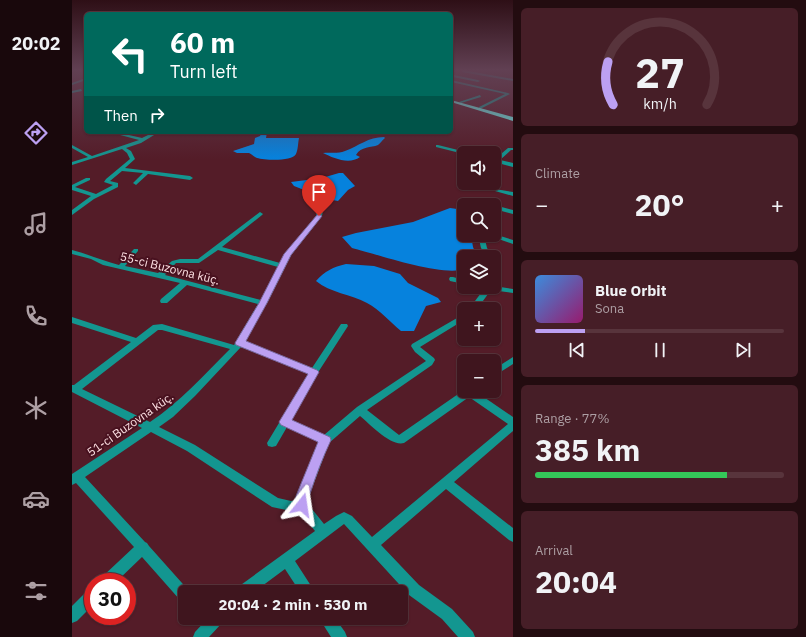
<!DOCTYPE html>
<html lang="en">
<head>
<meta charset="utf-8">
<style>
  :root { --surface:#3f151e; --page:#461e27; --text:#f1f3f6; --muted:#ad9fa4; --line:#58343c; --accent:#bca0f2 }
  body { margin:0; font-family:"IBM Plex Sans",sans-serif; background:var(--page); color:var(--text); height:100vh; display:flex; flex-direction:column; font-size:15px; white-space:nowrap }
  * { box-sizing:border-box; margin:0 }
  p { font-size:13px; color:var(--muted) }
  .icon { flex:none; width:22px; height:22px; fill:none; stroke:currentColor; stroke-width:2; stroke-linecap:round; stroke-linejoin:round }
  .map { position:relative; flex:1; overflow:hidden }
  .sheet { display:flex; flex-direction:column; gap:8px; padding:8px; background:#230c10; width:293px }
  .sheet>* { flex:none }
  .guide { position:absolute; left:12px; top:12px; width:369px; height:122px; border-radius:6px; box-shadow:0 1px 3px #0004,0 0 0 1px var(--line); background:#00695c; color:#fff; overflow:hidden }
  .tools { position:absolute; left:385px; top:146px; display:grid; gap:8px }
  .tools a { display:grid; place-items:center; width:44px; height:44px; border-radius:6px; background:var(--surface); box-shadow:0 1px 3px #0004,0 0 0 1px var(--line); font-size:20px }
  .speed { position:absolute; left:12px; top:573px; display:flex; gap:8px; font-size:20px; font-weight:700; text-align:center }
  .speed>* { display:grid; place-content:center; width:52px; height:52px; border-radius:50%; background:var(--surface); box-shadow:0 1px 3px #0004,0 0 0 1px var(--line); line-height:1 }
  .speed .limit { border:6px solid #d22; background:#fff; color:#111 }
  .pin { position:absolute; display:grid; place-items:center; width:34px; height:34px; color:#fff; margin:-41px -17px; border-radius:50% 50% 50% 0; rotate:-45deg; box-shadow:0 0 4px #0007 }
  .pin .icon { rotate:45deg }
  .me { position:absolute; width:44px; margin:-22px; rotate:15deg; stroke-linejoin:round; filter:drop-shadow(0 0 3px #0008) }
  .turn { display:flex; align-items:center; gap:14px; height:84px; padding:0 20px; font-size:18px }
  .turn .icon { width:52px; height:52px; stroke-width:2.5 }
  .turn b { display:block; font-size:28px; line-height:34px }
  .then { display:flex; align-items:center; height:38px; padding:0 20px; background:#0003; gap:8px; font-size:15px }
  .big { font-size:30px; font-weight:700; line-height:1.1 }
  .sheet .card { flex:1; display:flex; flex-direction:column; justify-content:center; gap:6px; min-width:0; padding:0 14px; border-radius:6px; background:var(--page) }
  .sheet .dial { align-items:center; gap:0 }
  .dial svg { height:104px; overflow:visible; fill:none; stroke:var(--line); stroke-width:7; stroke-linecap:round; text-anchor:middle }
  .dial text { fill:var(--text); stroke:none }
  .song { display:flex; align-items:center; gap:12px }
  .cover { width:48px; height:48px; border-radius:6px; background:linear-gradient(135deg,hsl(210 70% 55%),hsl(320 70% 35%)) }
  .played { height:4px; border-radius:2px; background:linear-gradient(90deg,var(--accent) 20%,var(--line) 20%) }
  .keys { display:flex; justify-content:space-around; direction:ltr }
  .heat { display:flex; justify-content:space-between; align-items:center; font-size:22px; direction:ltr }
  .charge { height:6px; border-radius:3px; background:linear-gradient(90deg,#34c759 77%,var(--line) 0) }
  .trip { position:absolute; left:106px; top:585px; width:230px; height:40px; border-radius:6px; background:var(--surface); box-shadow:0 1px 3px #0004,0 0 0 1px var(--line); font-weight:700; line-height:40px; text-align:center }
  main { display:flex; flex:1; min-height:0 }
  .tab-bar { display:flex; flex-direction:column; width:72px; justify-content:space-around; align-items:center; background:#19080c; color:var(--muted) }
  .tab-bar .icon { width:28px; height:28px }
  .tab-bar .selected { color:var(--accent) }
  .tab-bar b { font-size:18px; color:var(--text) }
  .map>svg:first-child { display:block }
</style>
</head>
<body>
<main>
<nav class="tab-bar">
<b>20:02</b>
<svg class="icon selected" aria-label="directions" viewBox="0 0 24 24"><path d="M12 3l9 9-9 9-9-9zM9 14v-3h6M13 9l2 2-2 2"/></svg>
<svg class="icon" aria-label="music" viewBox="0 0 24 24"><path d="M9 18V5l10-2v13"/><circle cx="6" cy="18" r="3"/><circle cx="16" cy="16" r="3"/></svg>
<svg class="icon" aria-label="phone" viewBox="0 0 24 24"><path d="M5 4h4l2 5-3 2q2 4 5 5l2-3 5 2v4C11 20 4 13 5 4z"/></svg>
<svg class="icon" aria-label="climate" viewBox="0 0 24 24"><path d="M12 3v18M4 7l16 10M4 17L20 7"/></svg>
<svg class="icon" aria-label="car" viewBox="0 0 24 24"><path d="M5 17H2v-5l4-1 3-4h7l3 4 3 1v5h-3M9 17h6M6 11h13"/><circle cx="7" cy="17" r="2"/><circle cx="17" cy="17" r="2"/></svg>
<svg class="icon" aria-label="filters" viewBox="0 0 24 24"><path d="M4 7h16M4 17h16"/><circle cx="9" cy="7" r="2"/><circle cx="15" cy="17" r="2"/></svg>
</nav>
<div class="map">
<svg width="441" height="637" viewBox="0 0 441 637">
  <rect width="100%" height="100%" fill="#541c28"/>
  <path fill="#0682dd" d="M190,132h5l-1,6h33c-1,5 -1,12 -3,16 -4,8 -32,6 -39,4 -3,-1 -5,-4 -8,-5h-12l-4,-2 21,-7 1,-6 5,-2z
    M312,137l1,1c-3,2 -4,5 -7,7 -7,3 -17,1 -22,10l4,2c-11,8 -27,1 -37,-4 8,-1 14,1 22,-2 14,-5 23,-14 39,-14z
    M267,173h4l12,13 -7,4 -10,11 -11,-2 -33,-13 -3,-4 31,-4z
    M378,208l14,2v25h7l2,12 4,10h-13v12c-21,8 -88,-15 -112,-21l-10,-11 14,-4 57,-11z
    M274,264l28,2 26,8 8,9 30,15 3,4 -15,4 -12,25h-13c-11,-9 -21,-21 -34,-28 -16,-9 -37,-10 -51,-22 9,-10 17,-14 30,-17z"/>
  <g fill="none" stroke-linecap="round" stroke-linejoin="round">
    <path fill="#139690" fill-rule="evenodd" d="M391,70l50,9v2l-51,-9z
      M382,75l24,5 2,1 -2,1 -25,-5z
      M14,78v2l-14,5v-2z
      M379,80l57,13 2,1 -30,15 -1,-2 26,-13 -54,-12z
      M9,89l1,2 -10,2v-2z
      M408,95l1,2 -20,6 -2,-1z
      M37,132h7l26,6 12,-6h5l-18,11 -15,5 5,3 4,8 -10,9 65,8 3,2 -3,2 -42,-6 -12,11 -3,-2 10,-10 -21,-2 -12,10 8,2v4l-24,12 -22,16v-5l19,-14 -19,-6v-5l14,-7h4v2l-15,7 21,7 17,-9 -9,-3 2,-3 24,-20 -3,-6 -5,-4 -50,16v-3l16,-5 -16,-9v-3l20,11 47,-16z
      M366,145l28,7v1h-2v1l-28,-7v-2z
      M436,148h5v2h-2l-11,10 13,3v4l-19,-5v-3h1z
      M423,189l18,3v4l-18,-5z
      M422,205l19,5v4l-19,-5z
      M248,208l3,2 -1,6 -31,39 -24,48 -23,38 68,27 29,-44h6l1,2 -31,48 -26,46 33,15 33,-28 69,-46 -11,-9 -4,-6 1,-2 52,-30v6l-44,27 14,11 1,2 -3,5 -65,45 32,25 65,-45 11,1 38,26v14l-59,51 59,46v14l-4,-2 -63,-51 -65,56 38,40 33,24 21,23 2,5h-17l-16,-18 -33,-24 -65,-71 -49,37 20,31h-15l-15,-23 -31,23h-18l2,-5 77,-56 -16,-20h-8l-19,-4 -85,-56 -36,-19 -66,45 60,65 2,1 2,3 41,46h-5v10l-5,-2 -38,-43 -26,25h-16l2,-5 32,-30 -58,-64 -4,2v-11l70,-46 -70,-36v-7h2l57,-43 -59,-19v-6l64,21 17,-13 9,-1 72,21 24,-41 -71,-19 -20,18h-6l-1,-2 1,-2 19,-16 -77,-18 -12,-6 -19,-5v-4c16,4 31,11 47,15l15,-16h4v2l-13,15 33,7 14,-12 8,-2h18l62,-47 3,2 -1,1 -40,32 58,16 6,-10 30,-37 1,-6zM146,250l60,17 -17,33 -96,-25 11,-12h23zM86,330h4l68,19c-26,26 -50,53 -80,73l-68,-33zM169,347l68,26 -42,70 1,3 4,1 4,-1 11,-19 32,15 -22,58 -6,1 -13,-3 -83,-53 -36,-18 14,-10 22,-21zM397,397l39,27 -136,113 -20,-21 -8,-4 -8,4 -12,8 -16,-20 1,-8 20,-53 31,-27c10,8 31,31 44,27z
      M422,234l19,6v4l-26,-9z
      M406,235h6l3,13 6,9h-6l-6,-9z
      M378,277h3l11,3v4l-14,-3 -1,-2z
      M422,286l19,3v4l-22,-3 -14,19h-8l15,-20 -2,-2h12z
      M441,357v7l-19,12v-7z
      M21,588v17l-16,16 -5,2v-17l16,-16z
      M136,618h16l-2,5 -13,14h-16l2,-5z
      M247,618h16l10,14 2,5h-16z"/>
    <path fill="#69ece4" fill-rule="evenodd" d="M379,100l62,17v4l-62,-19z"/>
  </g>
  <linearGradient id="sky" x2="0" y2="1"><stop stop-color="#2e0f16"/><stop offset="0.44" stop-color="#614053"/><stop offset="1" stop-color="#614053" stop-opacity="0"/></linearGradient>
  <rect width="441" height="159" fill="url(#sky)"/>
  <path fill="#bca0f2" stroke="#7a689d" d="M247,214l3,2 -31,39 -24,48 -21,38 71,29 2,2 -27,48 38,17 1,3c-8,17 -15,35 -21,54 -1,5 -2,10 -4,15l-4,2 -5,-2 -2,-4 1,-9 22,-54 -37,-17 -2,-3 29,-48 -72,-29 -1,-2 24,-40 25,-49 33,-39z"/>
  <g text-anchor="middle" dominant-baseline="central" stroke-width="4" stroke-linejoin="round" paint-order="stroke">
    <g font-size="12" fill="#fddfe2" stroke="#48111f">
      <text transform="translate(98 268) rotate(14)">55-ci Buzovna küç.</text>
      <text transform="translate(58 424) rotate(-35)">51-ci Buzovna küç.</text>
    </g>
  </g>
</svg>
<div class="tools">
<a><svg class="icon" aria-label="sound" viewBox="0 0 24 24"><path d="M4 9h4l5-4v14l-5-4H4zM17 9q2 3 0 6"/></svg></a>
<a><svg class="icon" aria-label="search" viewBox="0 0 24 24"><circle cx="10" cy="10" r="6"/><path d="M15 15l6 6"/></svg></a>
<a><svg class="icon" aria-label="layers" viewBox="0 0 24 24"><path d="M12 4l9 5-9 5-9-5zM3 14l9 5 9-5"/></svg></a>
<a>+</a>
<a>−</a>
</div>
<div class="speed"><div class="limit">30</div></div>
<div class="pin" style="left:247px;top:216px;background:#d93025"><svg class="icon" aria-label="arrive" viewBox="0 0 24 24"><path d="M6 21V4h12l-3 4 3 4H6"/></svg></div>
<svg class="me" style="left:230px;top:505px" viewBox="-20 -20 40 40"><path d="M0-17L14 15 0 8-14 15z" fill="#bca0f2" stroke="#fff" stroke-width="4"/></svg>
<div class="trip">20:04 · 2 min · 530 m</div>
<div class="guide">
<div class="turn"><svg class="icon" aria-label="left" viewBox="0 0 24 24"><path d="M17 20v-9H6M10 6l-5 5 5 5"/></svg><div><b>60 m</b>Turn left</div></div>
<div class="then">Then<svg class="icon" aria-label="right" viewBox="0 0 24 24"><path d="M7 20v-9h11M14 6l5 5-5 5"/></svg></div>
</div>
</div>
<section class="sheet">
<div class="card dial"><svg viewBox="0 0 100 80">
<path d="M14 69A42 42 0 1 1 86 69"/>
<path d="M14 69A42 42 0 0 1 10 36" stroke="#bca0f2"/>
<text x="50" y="56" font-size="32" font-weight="700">27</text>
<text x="50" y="72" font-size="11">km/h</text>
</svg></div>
<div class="card"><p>Climate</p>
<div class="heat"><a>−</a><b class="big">20°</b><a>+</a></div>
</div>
<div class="card">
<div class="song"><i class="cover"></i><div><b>Blue Orbit</b><p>Sona</p></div></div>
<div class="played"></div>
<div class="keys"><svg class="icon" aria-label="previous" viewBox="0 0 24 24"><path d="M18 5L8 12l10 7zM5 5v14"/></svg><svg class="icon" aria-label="pause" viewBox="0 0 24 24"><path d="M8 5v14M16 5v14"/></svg><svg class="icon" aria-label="next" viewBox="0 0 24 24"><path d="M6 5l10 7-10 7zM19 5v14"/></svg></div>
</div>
<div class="card"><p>Range · 77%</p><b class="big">385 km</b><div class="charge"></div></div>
<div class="card"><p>Arrival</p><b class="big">20:04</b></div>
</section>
</main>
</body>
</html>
